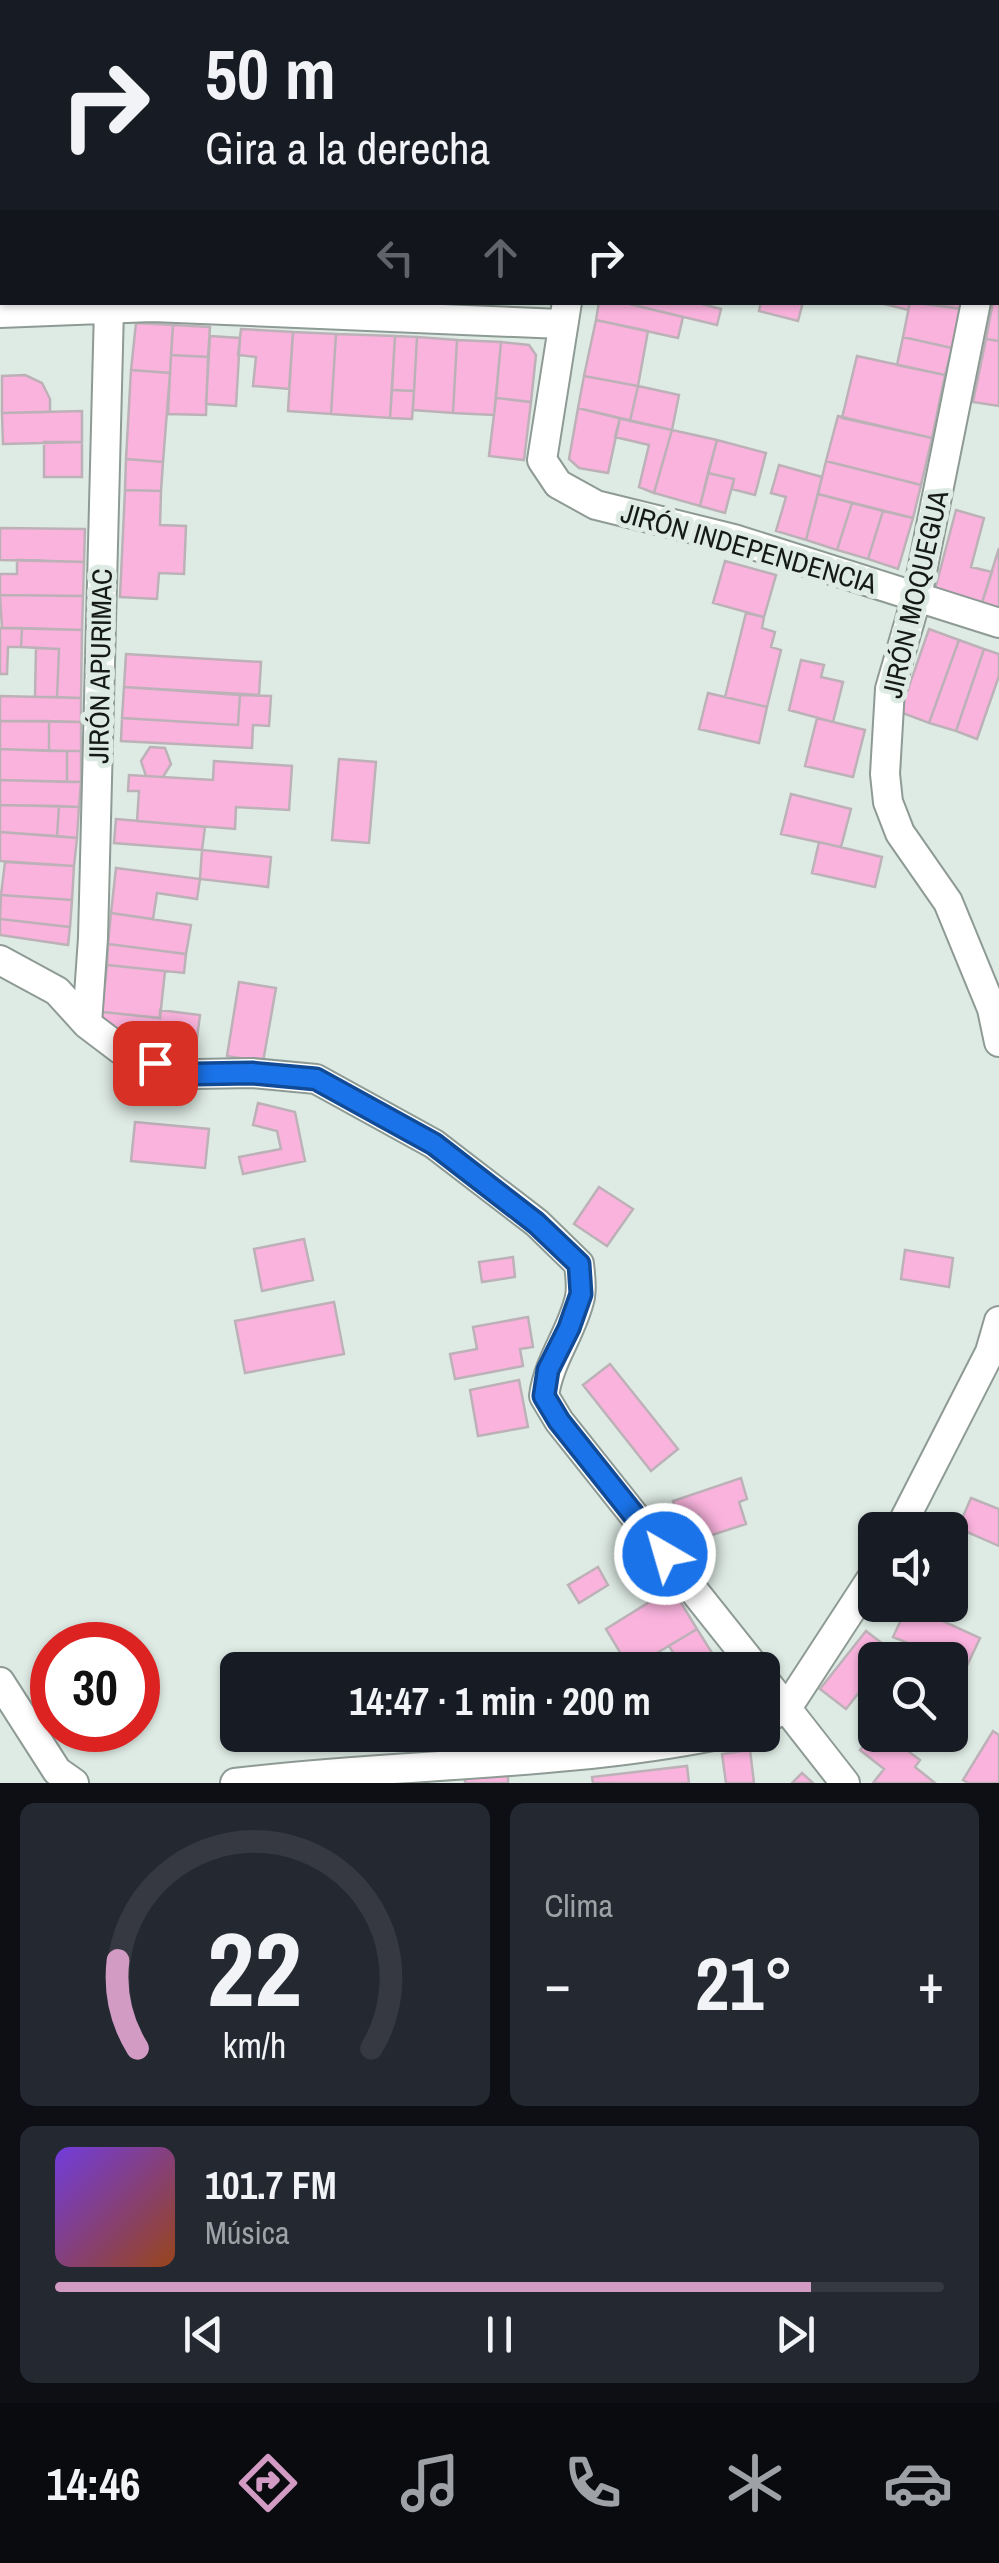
<!DOCTYPE html>
<html lang="es">
<head>
<meta charset="utf-8">
<style>
  :root { --surface:#171b24; --page:#242831; --text:#f1f3f6; --muted:#9ea1a6; --line:#363941; --accent:#d19bc3 }
  body { margin:0; font-family:"Archivo Narrow",sans-serif; background:var(--page); color:var(--text); height:100vh; display:flex; flex-direction:column; font-size:38px; white-space:nowrap }
  * { box-sizing:border-box; margin:0 }
  p { font-size:32px; color:var(--muted) }
  .icon { flex:none; width:55px; height:55px; fill:none; stroke:currentColor; stroke-width:2; stroke-linecap:round; stroke-linejoin:round }
  .map { position:relative; height:1783px; overflow:hidden }
  .side { display:flex; flex-direction:column; gap:20px; padding:20px; background:#0d0f14; flex:1 }
  .side>* { flex:none }
  .top-card { position:absolute; left:0px; top:0px; width:1000px; height:305px; box-shadow:0 2px 8px #0004; background:#171b24; color:var(--text); overflow:hidden }
  .tools { position:absolute; left:858px; top:1512px; display:grid; gap:20px }
  .tools a { display:grid; place-items:center; width:110px; height:110px; border-radius:15px; background:var(--surface); box-shadow:0 2px 8px #0004; font-size:50px }
  .speed { position:absolute; left:30px; top:1622px; display:flex; gap:20px; font-size:50px; font-weight:700; text-align:center }
  .speed>* { display:grid; place-content:center; width:130px; height:130px; border-radius:50%; background:var(--surface); box-shadow:0 2px 8px #0004; line-height:1 }
  .speed .limit { border:15px solid #d22; background:#fff; color:#111 }
  .pin { position:absolute; display:grid; place-items:center; width:85px; height:85px; color:#fff; margin:-42px; border-radius:20px; box-shadow:0 5px 15px #0006 }
  .me { position:absolute; width:110px; margin:-55px; rotate:322deg; stroke-linejoin:round; filter:drop-shadow(0 0 8px #0008) }
  .turn { display:flex; align-items:center; gap:35px; height:210px; padding:0 40px; font-size:45px }
  .turn .icon { width:130px; height:130px; stroke-width:2.5 }
  .turn b { display:block; font-size:70px; line-height:85px }
  .lanes { display:flex; align-items:center; height:95px; padding:0 40px; background:#0003; justify-content:center; gap:50px; direction:ltr }
  .lanes .off { opacity:.35 }
  .big { font-size:75px; font-weight:700; line-height:1.1 }
  .side .card { flex:1; display:flex; flex-direction:column; justify-content:center; gap:15px; min-width:0; padding:0 35px; border-radius:15px; background:var(--page) }
  .side .dial { align-items:center; gap:0 }
  .dial svg { height:260px; overflow:visible; fill:none; stroke:var(--line); stroke-width:7; stroke-linecap:round; text-anchor:middle }
  .dial text { fill:var(--text); stroke:none }
  .song { display:flex; align-items:center; gap:30px }
  .cover { width:120px; height:120px; border-radius:15px; background:linear-gradient(135deg,hsl(260 70% 55%),hsl(20 70% 35%)) }
  .played { height:10px; border-radius:5px; background:linear-gradient(90deg,var(--accent) 85%,var(--line) 85%) }
  .keys { display:flex; justify-content:space-around; direction:ltr }
  .heat { display:flex; justify-content:space-between; align-items:center; font-size:55px; direction:ltr }
  .side .tiles { flex:1; display:grid; gap:20px; grid-template-columns:1fr 1fr }
  .card:last-child { grid-column:span 2 }
  .trip { position:absolute; left:220px; top:1652px; width:560px; height:100px; border-radius:15px; background:var(--surface); box-shadow:0 2px 8px #0004; font-weight:700; line-height:100px; text-align:center }
  .dock { display:flex; height:160px; justify-content:space-around; align-items:center; background:#090b0e; color:var(--muted) }
  .dock .icon { width:70px; height:70px }
  .dock .selected { color:var(--accent) }
  .dock b { font-size:45px; color:var(--text) }
  .map>svg:first-child { display:block }
</style>
</head>
<body>
<div class="map">
<svg width="999" height="1783" viewBox="0 0 999 1783">
  <rect width="100%" height="100%" fill="#deebe4"/>
  <path fill="#fab3dd" stroke="#bdb1b8" stroke-width="2.5" d="M417,0h69l-69,2z
    M0,7h2l-2,71z
    M999,272v69l-13,-2 7,-37h5z
    M599,302h22l62,15 -5,21 -82,-18z
    M621,302h73l27,7 -4,16z
    M761,302h42l-5,19 -39,-10z
    M877,302h33l-2,8z
    M910,302l51,7 -9,39 -49,-11z
    M938,302h24l-1,7 -23,-4z
    M596,320l52,11 -10,55 -54,-10z
    M136,323l37,2 -3,48 -39,-3z
    M173,325l37,2 -2,30 -37,-2z
    M241,329l52,3 -4,57 -36,-3 3,-29 -18,-2z
    M293,332l43,2 -5,80 -43,-3z
    M336,334l59,2 -5,82 -59,-4z
    M210,336l30,2 -4,68 -30,-2z
    M395,336l22,1 -3,54 -22,-1z
    M417,337l40,3 -4,73 -40,-3z
    M903,337l49,11 -7,27 -48,-10z
    M986,339l13,2v65l-26,-4z
    M457,340l44,2 -7,73 -41,-2z
    M501,342l28,3 7,10 -5,47 -35,-4z
    M171,355l37,2 -2,58 -38,-1z
    M857,356l88,19 -13,63 -90,-20z
    M131,370l39,3 -7,89 -37,-3z
    M25,375l17,8 8,16v13l-48,1v-37z
    M584,376l54,10 -8,35 -52,-13z
    M638,386l41,9 -7,35 -42,-9z
    M392,390l22,1 -2,28 -22,-1z
    M496,398l35,4 -7,58 -35,-4z
    M578,408l42,10 -12,55 -29,-5 -10,-9z
    M82,411v31l-79,2 -1,-31z
    M838,416l94,22 -11,47 -95,-24z
    M620,418l52,12 -18,63 -15,-6 10,-42 -34,-8z
    M672,430l45,10 -17,66 -46,-13z
    M717,440l49,13 -11,42 -23,-6 2,-10 -26,-6z
    M44,442h38v35h-38z
    M126,459l37,3 -2,29 -36,-1z
    M826,461l95,24 -8,33 -95,-24z
    M779,465l43,12 -16,63 -30,-9 10,-34 -15,-4z
    M708,473l26,6 -9,34 -25,-7z
    M125,490l36,1 -1,34 26,1 -2,48 -25,-1 -2,26 -37,-2z
    M818,494l34,9 -15,47 -31,-10z
    M852,503l31,8 -15,48 -31,-9z
    M956,510l28,8 -13,49 21,5 -12,37 -47,-12z
    M883,511l30,7 -15,51 -30,-10z
    M0,528l85,1 -1,33 -84,-2z
    M999,548v67l-19,-6z
    M17,560l67,2 -1,34 -83,-1v-21h17z
    M725,561l51,14 -12,42 -51,-14z
    M0,595l83,1 -1,34 -80,-2z
    M746,613l18,4 -2,11 13,4 -4,15 10,3 -14,57 -42,-10z
    M0,628h22l-1,19h-13l-1,27h-7z
    M22,628l60,2 -1,68 -24,-1 2,-48 -38,-2z
    M929,629l30,11 -30,83 -29,-11z
    M959,640l25,9 -28,82 -27,-8z
    M36,648l23,1 -2,48h-22z
    M984,649l15,5v22l-22,63 -21,-8z
    M126,654l135,8 -2,33 -135,-8z
    M801,660l23,5 -3,12 22,5 -10,40 -44,-12z
    M124,687l116,8 -2,30 -116,-7z
    M708,693l59,14 -8,36 -60,-14z
    M240,695l31,1 -2,30 -16,-1 -1,23 -131,-7 1,-23 116,7z
    M0,696l81,2v24l-81,-1z
    M817,718l48,12 -12,47 -48,-11z
    M0,721h49v30l-49,-2z
    M49,721l32,1v29h-32z
    M150,747l15,1 6,16 -8,13 -17,-1 -5,-15z
    M0,749l67,2v31l-67,-2z
    M67,751h14v31h-14z
    M339,759l37,3 -7,81 -37,-3z
    M214,761l78,5 -3,44 -53,-3 -1,22 -98,-8 2,-30h-11l1,-16 84,5z
    M0,780l81,2 -2,25 -79,-2z
    M791,794l60,15 -10,38 -60,-13z
    M0,805l59,1 -2,30 -57,-4z
    M59,806l20,1 -2,31 -20,-2z
    M116,819l89,8 -3,23 -88,-7z
    M0,832l77,6 -3,28 -74,-5z
    M819,842l63,15 -7,30 -63,-14z
    M202,850l69,7 -3,30 -68,-8z
    M5,862l69,4 -2,34 -71,-5z
    M116,868l84,11 -3,20 -40,-6 -4,26 -42,-6z
    M1,895l71,5 -2,27 -70,-8z
    M111,913l80,12 -5,29 -78,-10z
    M0,919l70,8 -2,18 -68,-10z
    M108,944l78,10 -2,19 -77,-8z
    M107,965l58,6 -5,47 -58,-6z
    M239,982l37,6 -13,74 -36,-6z
    M160,1010l40,5 -5,38 -68,-10 -25,-22v-9l58,6z
    M258,1103l37,9 10,49 -62,13 -4,-17 42,-8 -4,-18 -24,-6z
    M135,1122l74,7 -4,39 -74,-7z
    M599,1187l34,22 -26,37 -33,-22z
    M304,1239l9,41 -51,11 -8,-42z
    M905,1250l48,8 -4,29 -48,-8z
    M513,1257l2,20 -33,5 -3,-20z
    M334,1302l10,52 -99,19 -10,-52z
    M528,1317l5,30 -13,2 3,17 -68,13 -5,-25 27,-5 -4,-22z
    M610,1364l68,85 -27,22 -68,-86z
    M519,1380l9,47 -50,9 -8,-46z
    M741,1478l6,21 -8,3 7,22 -40,13 -8,-22 -19,6 -6,-20z
    M971,1498l28,11v37l-41,-18z
    M598,1567l10,18 -29,18 -11,-18z
    M672,1588l25,41 -67,40 -24,-40z
    M908,1605l72,33 -15,32 -15,-10 -57,-23z
    M697,1629l17,27 -24,14h-6l-15,-24z
    M866,1631l26,20 -7,9h-10v12l-29,37 -26,-20z
    M993,1731l6,4v48h-31l-5,-3z
    M875,1732v3h46l-13,16 12,9 -5,7 20,16h-62l11,-14 -24,-19z
    M750,1750l4,33h-28l-4,-29z
    M687,1766l2,17h-96l-1,-6z
    M802,1773l11,10h-21z
    M465,1776h43v7h-43z"/>
  <g fill="none" stroke-linecap="round" stroke-linejoin="round">
    <g stroke="#8e9a94" stroke-width="32">
      <path id="minor" d="M217,2l1,-2
        M642,2v-2
        M567,302l-25,158 16,24 38,21 138,34 265,84
        M976,302l-59,294 -27,93 -5,85 3,28 12,31 48,69 44,107 7,33
        M0,313l152,-6 409,17
        M0,960l57,31 30,33 33,25 35,14 40,11 57,-1 64,6 118,65 103,79 42,41c1,10 3,22 1,33 -8,36 -31,62 -36,99l15,25 198,249
        M87,1024l6,-86 16,-630
        M899,1530l91,-178 9,-31
        M762,1677l83,106
        M0,1682l57,89 17,12
        M762,1720l25,-12 88,-135
        M235,1783c160,-20 324,-16 483,-48"/>
    </g>
    <g stroke="#2aa379" stroke-width="40">
      <path id="major" d="M136,0l23,2
        M998,210h1"/>
    </g>
    <use href="#minor" stroke="#fff" stroke-width="28"/>
    <use href="#major" stroke="#86f4ce" stroke-width="35"/>
  </g>
  <g fill="none" stroke-linecap="round" stroke-linejoin="round">
    <g stroke="#114b97" stroke-width="25">
      <path id="route" d="M155,1063l39,11 58,-1 64,6 118,65 102,79 43,41 2,30 -12,34 -21,42 -4,26 15,25 106,133"/>
    </g>
    <use href="#route" stroke="#1a73e8" stroke-width="18"/>
  </g>
  <g text-anchor="middle" dominant-baseline="central" stroke-width="10" stroke-linejoin="round" paint-order="stroke">
    <g font-size="28" fill="#151a18" stroke="#deebe4">
      <text transform="translate(749 548) rotate(16)">JIRÓN INDEPENDENCIA</text>
      <text transform="translate(915 594) rotate(-77)">JIRÓN MOQUEGUA</text>
      <text transform="translate(100 666) rotate(-89)">JIRÓN APURIMAC</text>
    </g>
  </g>
</svg>
<div class="tools">
<a><svg class="icon" aria-label="sound" viewBox="0 0 24 24"><path d="M4 9h4l5-4v14l-5-4H4zM17 9q2 3 0 6"/></svg></a>
<a><svg class="icon" aria-label="search" viewBox="0 0 24 24"><circle cx="10" cy="10" r="6"/><path d="M15 15l6 6"/></svg></a>
</div>
<div class="speed"><div class="limit">30</div></div>
<div class="pin" style="left:155px;top:1063px;background:#d93025"><svg class="icon" aria-label="arrive" viewBox="0 0 24 24"><path d="M6 21V4h12l-3 4 3 4H6"/></svg></div>
<svg class="me" style="left:665px;top:1554px" viewBox="-20 -20 40 40"><circle r="17" fill="#1a73e8" stroke="#fff" stroke-width="3"/><path d="M0-11L8 9 0 5-8 9z" fill="#fff"/></svg>
<div class="trip">14:47 · 1 min · 200 m</div>
<div class="top-card">
<div class="turn"><svg class="icon" aria-label="right" viewBox="0 0 24 24"><path d="M7 20v-9h11M14 6l5 5-5 5"/></svg><div><b>50 m</b>Gira a la derecha</div></div>
<div class="lanes"><svg class="icon off" aria-label="left" viewBox="0 0 24 24"><path d="M17 20v-9H6M10 6l-5 5 5 5"/></svg><svg class="icon off" aria-label="ahead" viewBox="0 0 24 24"><path d="M12 20V5M6 11l6-6 6 6"/></svg><svg class="icon" aria-label="right" viewBox="0 0 24 24"><path d="M7 20v-9h11M14 6l5 5-5 5"/></svg></div>
</div>
</div>
<section class="side">
<div class="tiles">
<div class="card dial"><svg viewBox="0 0 100 80">
<path d="M14 69A42 42 0 1 1 86 69"/>
<path d="M14 69A42 42 0 0 1 8 42" stroke="#d19bc3"/>
<text x="50" y="56" font-size="32" font-weight="700">22</text>
<text x="50" y="72" font-size="11">km/h</text>
</svg></div>
<div class="card"><p>Clima</p>
<div class="heat"><a>−</a><b class="big">21°</b><a>+</a></div>
</div>
<div class="card">
<div class="song"><i class="cover"></i><div><b>101.7 FM</b><p>Música</p></div></div>
<div class="played"></div>
<div class="keys"><svg class="icon" aria-label="previous" viewBox="0 0 24 24"><path d="M18 5L8 12l10 7zM5 5v14"/></svg><svg class="icon" aria-label="pause" viewBox="0 0 24 24"><path d="M8 5v14M16 5v14"/></svg><svg class="icon" aria-label="next" viewBox="0 0 24 24"><path d="M6 5l10 7-10 7zM19 5v14"/></svg></div>
</div>
</div>
</section>
<nav class="dock">
<b>14:46</b>
<svg class="icon selected" aria-label="directions" viewBox="0 0 24 24"><path d="M12 3l9 9-9 9-9-9zM9 14v-3h6M13 9l2 2-2 2"/></svg>
<svg class="icon" aria-label="music" viewBox="0 0 24 24"><path d="M9 18V5l10-2v13"/><circle cx="6" cy="18" r="3"/><circle cx="16" cy="16" r="3"/></svg>
<svg class="icon" aria-label="phone" viewBox="0 0 24 24"><path d="M5 4h4l2 5-3 2q2 4 5 5l2-3 5 2v4C11 20 4 13 5 4z"/></svg>
<svg class="icon" aria-label="climate" viewBox="0 0 24 24"><path d="M12 3v18M4 7l16 10M4 17L20 7"/></svg>
<svg class="icon" aria-label="car" viewBox="0 0 24 24"><path d="M5 17H2v-5l4-1 3-4h7l3 4 3 1v5h-3M9 17h6M6 11h13"/><circle cx="7" cy="17" r="2"/><circle cx="17" cy="17" r="2"/></svg>
</nav>
</body>
</html>
